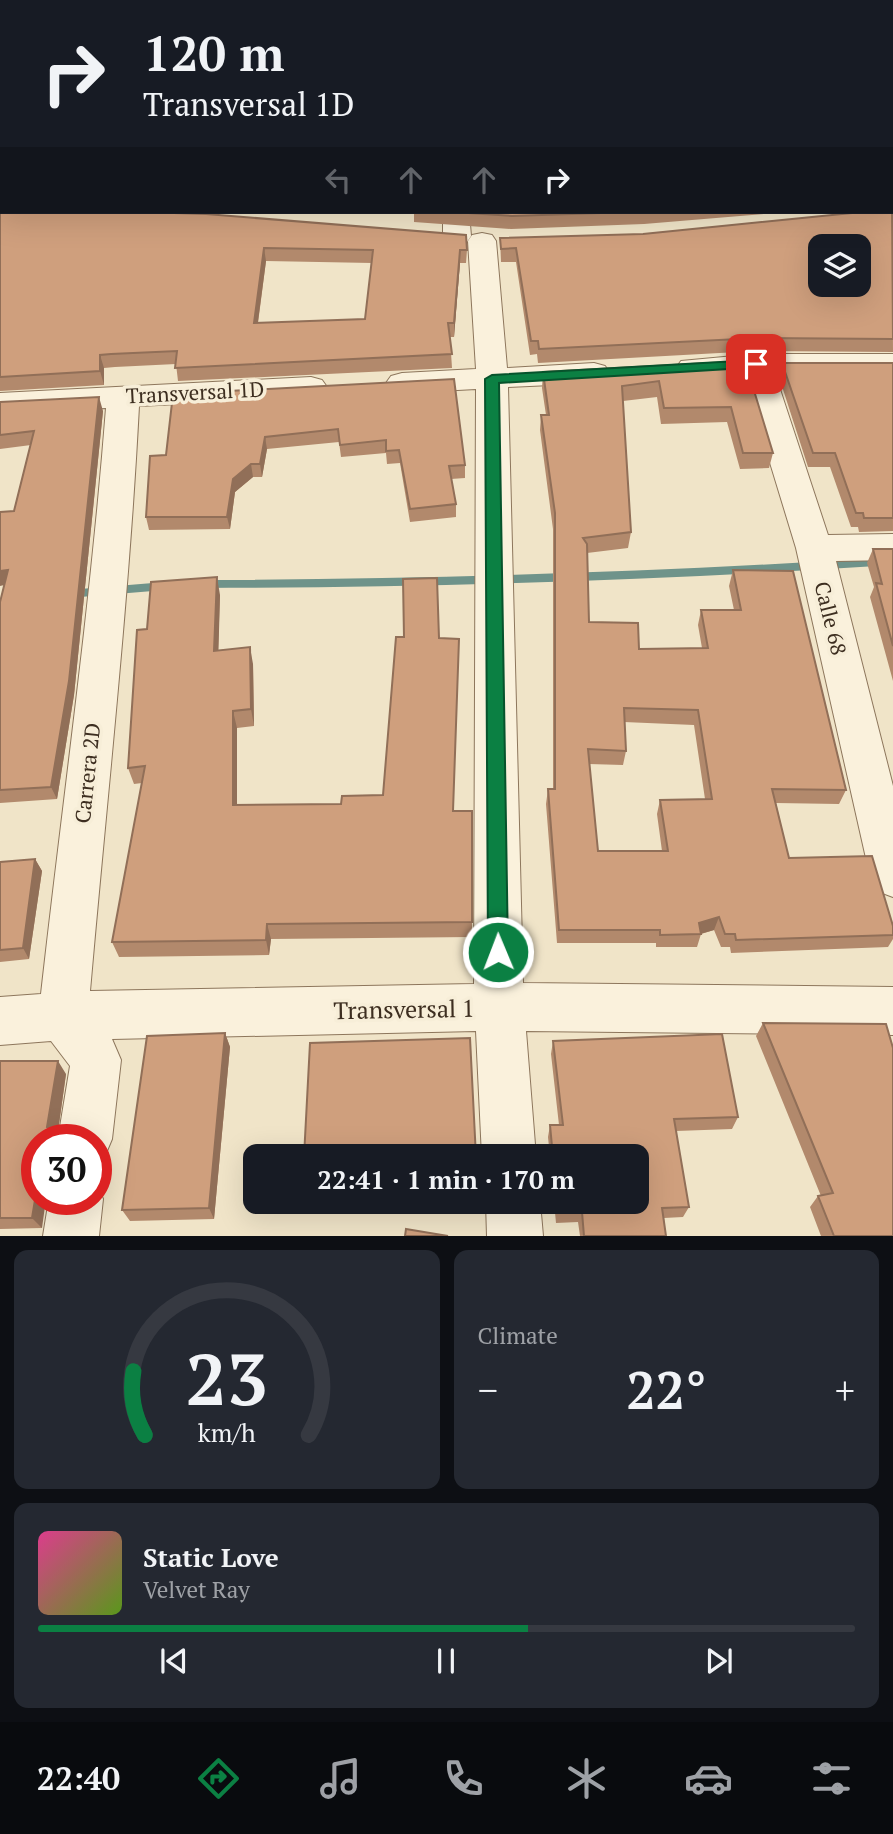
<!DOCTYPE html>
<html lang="en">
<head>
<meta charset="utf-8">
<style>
  :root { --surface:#171b24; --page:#242831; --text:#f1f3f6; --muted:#9ea1a6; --line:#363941; --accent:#0b8043 }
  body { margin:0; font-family:"PT Serif",serif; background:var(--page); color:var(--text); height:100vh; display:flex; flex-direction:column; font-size:26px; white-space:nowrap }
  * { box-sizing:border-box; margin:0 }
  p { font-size:23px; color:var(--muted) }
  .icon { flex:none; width:38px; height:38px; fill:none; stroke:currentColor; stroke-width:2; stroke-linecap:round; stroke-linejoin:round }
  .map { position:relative; height:1236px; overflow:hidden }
  .sheet { display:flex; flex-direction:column; gap:14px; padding:14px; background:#0d0f14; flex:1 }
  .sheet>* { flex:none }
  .top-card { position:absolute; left:0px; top:0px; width:894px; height:214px; box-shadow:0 7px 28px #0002; background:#171b24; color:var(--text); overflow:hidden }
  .buttons { position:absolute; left:808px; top:234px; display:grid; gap:14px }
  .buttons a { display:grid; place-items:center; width:63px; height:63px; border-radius:14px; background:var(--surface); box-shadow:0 7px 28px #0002; font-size:35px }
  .speed { position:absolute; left:21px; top:1124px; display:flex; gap:14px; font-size:35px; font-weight:700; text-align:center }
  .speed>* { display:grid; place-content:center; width:91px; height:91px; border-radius:50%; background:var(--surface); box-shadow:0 7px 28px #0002; line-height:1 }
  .speed .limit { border:10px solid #d22; background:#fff; color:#111 }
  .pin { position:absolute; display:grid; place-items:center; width:60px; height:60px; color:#fff; margin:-30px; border-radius:14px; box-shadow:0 4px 10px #0006 }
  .me { position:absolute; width:77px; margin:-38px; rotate:359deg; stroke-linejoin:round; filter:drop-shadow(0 0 5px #0008) }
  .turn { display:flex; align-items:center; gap:24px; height:147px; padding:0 28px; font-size:32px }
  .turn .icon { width:91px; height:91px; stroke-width:2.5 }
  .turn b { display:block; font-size:49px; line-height:60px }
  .lanes { display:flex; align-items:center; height:66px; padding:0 28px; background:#0003; justify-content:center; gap:35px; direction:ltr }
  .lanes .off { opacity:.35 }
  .big { font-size:52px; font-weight:700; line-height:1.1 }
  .sheet .widget { flex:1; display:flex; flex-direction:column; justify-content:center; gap:10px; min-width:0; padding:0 24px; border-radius:14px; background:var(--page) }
  .sheet .dial { align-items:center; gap:0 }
  .dial svg { height:182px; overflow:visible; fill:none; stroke:var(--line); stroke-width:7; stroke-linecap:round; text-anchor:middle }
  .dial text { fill:var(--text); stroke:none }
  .song { display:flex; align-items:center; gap:21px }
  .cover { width:84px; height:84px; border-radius:10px; background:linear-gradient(135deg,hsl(330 70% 55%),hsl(90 70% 35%)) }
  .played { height:7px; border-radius:4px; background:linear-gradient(90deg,var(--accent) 60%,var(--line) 60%) }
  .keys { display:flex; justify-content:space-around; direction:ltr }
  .heat { display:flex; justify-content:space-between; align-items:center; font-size:38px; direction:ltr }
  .sheet .tiles { flex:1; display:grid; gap:14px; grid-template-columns:1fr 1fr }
  .widget:last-child { grid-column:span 2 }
  .trip { position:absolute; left:243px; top:1144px; width:406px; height:70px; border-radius:14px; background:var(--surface); box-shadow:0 7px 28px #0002; font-weight:700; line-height:70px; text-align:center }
  .tabs { display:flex; height:112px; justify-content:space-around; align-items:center; background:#090b0e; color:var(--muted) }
  .tabs .icon { width:49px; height:49px }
  .tabs .current { color:var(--accent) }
  .tabs b { font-size:32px; color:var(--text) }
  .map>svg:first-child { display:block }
</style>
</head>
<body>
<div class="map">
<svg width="893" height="1236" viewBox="0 0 893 1236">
  <rect width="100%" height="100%" fill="#f0e4c8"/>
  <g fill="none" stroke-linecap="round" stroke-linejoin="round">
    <path fill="#6f938a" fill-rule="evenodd" d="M893,557v8c-231,15 -461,23 -692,23l-6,-4 6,-4c231,-1 461,-8 692,-23z
      M165,582l6,4 -6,4 -97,8 -6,-4 6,-4z"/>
    <g stroke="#8d765c" stroke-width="2">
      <path id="minor" d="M443,212h26l2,24 -4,6 -10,2 -10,-2 -4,-6z
        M482,233l10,2 4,6 11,127 87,-5 11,3 5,7 -5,7 -11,3 -86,4 15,596 370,4v48l-367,-4 10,126h-54l-6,-126 -364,8 9,21 -9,79 -8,19 -8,3v-22h-38l12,-73 -19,-25 -51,4v-48l41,-3c22,-196 50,-391 65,-586l-106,5v-20l311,-16 11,3 5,7 -5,7 -11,3 -172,9c-10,195 -32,390 -49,585l384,-7 2,-595 -74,4 -11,-3 -5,-7 5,-7 11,-3 74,-4 -8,-128 4,-6z
        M756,354h137v20h-118l53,161 65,-1v26l-57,1 57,225v111l-16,-6 -7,-15 -74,-328 -53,-174 -51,4 -11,-3 -5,-7 5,-7z
        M96,1182l7,17 -4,37h-56l6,-37h47z
        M486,1202h54l3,34h-56z"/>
    </g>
    <use href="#minor" fill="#faf1dc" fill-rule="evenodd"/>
  </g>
  <path fill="#b2896c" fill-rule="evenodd" d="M892,155l1,197 -137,-1 -218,12 -1,-9 -7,1 -14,-93h-15l-1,-24 143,-4 249,-22z
    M0,204l467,46 -1,13h-6l-6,74h-4l2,31 -274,13 -2,-17 -61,3 -11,1v17l-104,6zM266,261l106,2 -7,56 -107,4z
    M414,212h373l-143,12 -133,5 -97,-7z
    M745,361l28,92 -4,15 -29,1 -13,-47 -66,2 -4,-27 -34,4 8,131 -3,16 -41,5 2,69 50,27 63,-1 -4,-23 3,-15h33l-5,-24 4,-16 113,220 -7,14 -63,-1 13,55 104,77v4l-5,8 -157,6 -1,-6h-9l-7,-17 -13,4 -4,13h-41v-4h-99l-11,-139 2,-15h5v-260l-13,-99 1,-15h5l-4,-27 1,-16zM624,722l70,3 11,74 -45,1 -3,14 5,37h-64l-9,-87 34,1 3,-14z
    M782,363h111v168l-34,1 -1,-5h-7l-21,-60h-22l-29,-90z
    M454,379l11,86v13l-14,1 5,25v13l-46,5 -10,-59 -13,1 -1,-11 -45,4 -2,-15 -72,7 -5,28h-9l-18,15 -5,37 -81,1 -3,-13 20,-62z
    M0,402l103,9 -29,284 -17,104 -57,4v-201l4,-17 10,-74 17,-66 -31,4z
    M873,549h20v132l-23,-84 4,-10 -7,-24z
    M220,595l-2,55 35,14 1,62 -17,2v77l104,-1 42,-9 56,-157 15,173 18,111v15l-201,2 -2,16 -150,2 -7,-15 30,-159 -8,1 -6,-16 19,-139z
    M35,859l7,12 -13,88 -29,3v-100z
    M763,1023l130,213h-72l-11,-29 8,-11h3l-65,-160z
    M225,1033l5,14 -16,172 -84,2 -8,-11z
    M553,1041l185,76 -6,12 -56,2 13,76 -6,10 -19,1 2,18h-86l-2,-14 -22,1 -2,-21h83v-45h-87l-2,-20 2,-12h9l-8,-71z
    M0,1061l66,13 -8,57 6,8h-27l5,89 -42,1z"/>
  <path fill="#916f58" d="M264,248l2,13 -10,75 -2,-13z
    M460,250v13l-6,74v-14z
    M100,355l4,13v17l-4,-14z
    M99,397l4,14 -29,284 -17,104 -6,-12z
    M265,437l2,12 -5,28 -2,-13z
    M251,464l2,13 -18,15 -5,37 -3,-12 6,-38z
    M8,570l5,13 -13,3v-15z
    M217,577l3,18 -2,72 -4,-16z
    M250,647l3,17 1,62 -3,-17z
    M233,711l4,17v93l-4,-16z
    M35,859l7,12 -13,88 -6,-11z
    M719,917l-5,13 -14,4 -1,-11z
    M267,924l4,15 -2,16 -3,-15z
    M225,1033l5,14 -16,172 -5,-11z
    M58,1061l8,13 -8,57 6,8h-9l-8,-12z
    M37,1188v11h9l-4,29 -10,-10z"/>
  <path fill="#cf9f7d" stroke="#916f58" stroke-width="2" fill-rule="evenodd" d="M0,0h94l2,2h-94v194l-2,-1v-118h1v-14l-1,-1z
    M181,0h403v2h-402z
    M613,0h280v50l-1,-48h-299z
    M892,155h1v41h-1z
    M0,204h2v8h140l64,2 260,21 1,15h-7l-6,73h-6l4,31 -277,14 2,-17 -66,3 -11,1v16l-100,6zM264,248l109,2 -8,69 -111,4z
    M892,207l1,132 -134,-1 -220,11 -1,-8h-7l-15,-93 -15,1 -1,-11 143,-4 219,-22h30zM821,247h38v38h-38z
    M453,212h178l-119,4z
    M745,361l28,92h-30l-12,-46 -67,1 -5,-27 -37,5 9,146 -48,6 4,6 2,78 49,1 1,26 69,-1 -7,-38h40l-8,-40 60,1 53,219 -74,-1 17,69 83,-2 21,70v9l-157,5 -1,-6h-10l-6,-17 -20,6 2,11 -41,1v-5h-101l-11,-141h7v-276l-14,-98h8l-6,-43zM624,708l74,2 14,89 -52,1 8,51h-70l-10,-102 38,2z
    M782,363h111v155h-29l-1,-5h-7l-21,-60h-22z
    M454,379l11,86 -16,1 7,38 -46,5 -11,-59 -13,1v-11l-46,5 -2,-16 -73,8 -5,27h-9l-18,15 -6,38h-81l4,-61 16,-1 7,-61z
    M99,397l-30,284 -18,106 -51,3v-188l8,-32 -8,1v-59l14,-1 20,-80 -34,4v-33z
    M873,549h20v97l-17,-63 6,1z
    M217,577l-3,74 36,-4 1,62 -18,2v94l108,-1 1,-8 41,-1 13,-158h8l-1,-58 34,-1 2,60 20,1 -6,172h19v111l-205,2 -1,16 -154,2 33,-176 -17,2 9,-138 10,-1 4,-47z
    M35,859l-12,89 -23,2v-88z
    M763,1023l123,1 7,24v188h-59l-16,-40 15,-3z
    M225,1033l-16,175 -87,2 25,-174z
    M722,1034l16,83 -64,2 15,88 -27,1 4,28h-82l-2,-24 -24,1 -1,-11h80v-45h-84l-3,-32h13l-10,-84z
    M470,1038l6,119h-172l6,-114z
    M0,1061h58l-11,66 10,3 -2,9h-18v49l-5,30h-32z
    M406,1229l42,7h-43z"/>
  <path fill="#0b8043" stroke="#07532c" stroke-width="2" d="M756,360l5,1v6l-262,16 9,569 -3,7 -7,2 -7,-2 -3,-7 -3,-573 7,-4z"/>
  <g text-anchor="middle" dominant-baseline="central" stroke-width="7" stroke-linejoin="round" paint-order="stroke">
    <g font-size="21" fill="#3d2e20" stroke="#f7eed8">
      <text transform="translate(195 392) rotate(-3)">Transversal 1D</text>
      <text transform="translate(831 618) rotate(76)">Calle 68</text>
      <text transform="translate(87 773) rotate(-84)">Carrera 2D</text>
    </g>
    <g font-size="24" fill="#3d2e20" stroke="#f7eed8">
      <text transform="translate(404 1009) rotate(-1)">Transversal 1</text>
    </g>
  </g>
</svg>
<div class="buttons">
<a><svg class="icon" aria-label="layers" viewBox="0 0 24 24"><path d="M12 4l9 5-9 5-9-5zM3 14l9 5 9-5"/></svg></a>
</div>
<div class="speed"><div class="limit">30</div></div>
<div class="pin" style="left:756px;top:364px;background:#d93025"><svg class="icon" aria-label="arrive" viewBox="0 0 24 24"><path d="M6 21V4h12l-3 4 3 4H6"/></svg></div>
<svg class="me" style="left:498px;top:952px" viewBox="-20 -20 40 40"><circle r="17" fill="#0b8043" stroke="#fff" stroke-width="3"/><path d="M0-11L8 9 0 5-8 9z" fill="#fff"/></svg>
<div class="trip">22:41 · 1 min · 170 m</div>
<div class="top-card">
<div class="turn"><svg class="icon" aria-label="right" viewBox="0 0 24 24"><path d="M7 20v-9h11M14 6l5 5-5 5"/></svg><div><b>120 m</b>Transversal 1D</div></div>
<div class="lanes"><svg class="icon off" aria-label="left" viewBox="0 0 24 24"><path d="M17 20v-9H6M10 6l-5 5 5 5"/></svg><svg class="icon off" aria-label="ahead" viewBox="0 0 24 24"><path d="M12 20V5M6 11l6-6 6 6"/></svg><svg class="icon off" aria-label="ahead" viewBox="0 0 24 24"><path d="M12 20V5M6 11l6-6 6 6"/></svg><svg class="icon" aria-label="right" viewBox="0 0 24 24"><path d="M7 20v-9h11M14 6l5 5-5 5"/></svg></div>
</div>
</div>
<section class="sheet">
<div class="tiles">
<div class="widget dial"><svg viewBox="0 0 100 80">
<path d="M14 69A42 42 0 1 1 86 69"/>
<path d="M14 69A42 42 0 0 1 9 41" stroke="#0b8043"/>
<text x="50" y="56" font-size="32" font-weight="700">23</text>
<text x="50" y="72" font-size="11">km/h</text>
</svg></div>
<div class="widget"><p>Climate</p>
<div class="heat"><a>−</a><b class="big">22°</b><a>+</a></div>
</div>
<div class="widget">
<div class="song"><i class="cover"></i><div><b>Static Love</b><p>Velvet Ray</p></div></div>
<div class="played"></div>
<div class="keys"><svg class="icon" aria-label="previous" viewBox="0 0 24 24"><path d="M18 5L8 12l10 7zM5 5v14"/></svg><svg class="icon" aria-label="pause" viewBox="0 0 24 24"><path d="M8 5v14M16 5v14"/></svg><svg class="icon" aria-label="next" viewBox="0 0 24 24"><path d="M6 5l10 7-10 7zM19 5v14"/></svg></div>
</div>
</div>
</section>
<nav class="tabs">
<b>22:40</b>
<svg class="icon current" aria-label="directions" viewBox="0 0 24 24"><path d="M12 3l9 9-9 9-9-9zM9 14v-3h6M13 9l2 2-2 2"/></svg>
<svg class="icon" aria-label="music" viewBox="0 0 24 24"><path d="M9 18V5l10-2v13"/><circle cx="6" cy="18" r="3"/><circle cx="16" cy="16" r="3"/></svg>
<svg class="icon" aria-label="phone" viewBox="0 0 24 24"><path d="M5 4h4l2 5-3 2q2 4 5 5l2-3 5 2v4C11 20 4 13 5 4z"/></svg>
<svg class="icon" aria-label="climate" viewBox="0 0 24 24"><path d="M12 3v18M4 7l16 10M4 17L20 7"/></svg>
<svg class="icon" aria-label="car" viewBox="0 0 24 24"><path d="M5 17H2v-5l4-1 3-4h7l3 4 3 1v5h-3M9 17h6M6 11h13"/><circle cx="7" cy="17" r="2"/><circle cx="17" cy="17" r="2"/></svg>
<svg class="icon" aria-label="filters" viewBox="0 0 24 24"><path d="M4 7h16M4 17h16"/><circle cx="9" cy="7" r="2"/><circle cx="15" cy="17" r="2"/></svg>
</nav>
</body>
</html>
